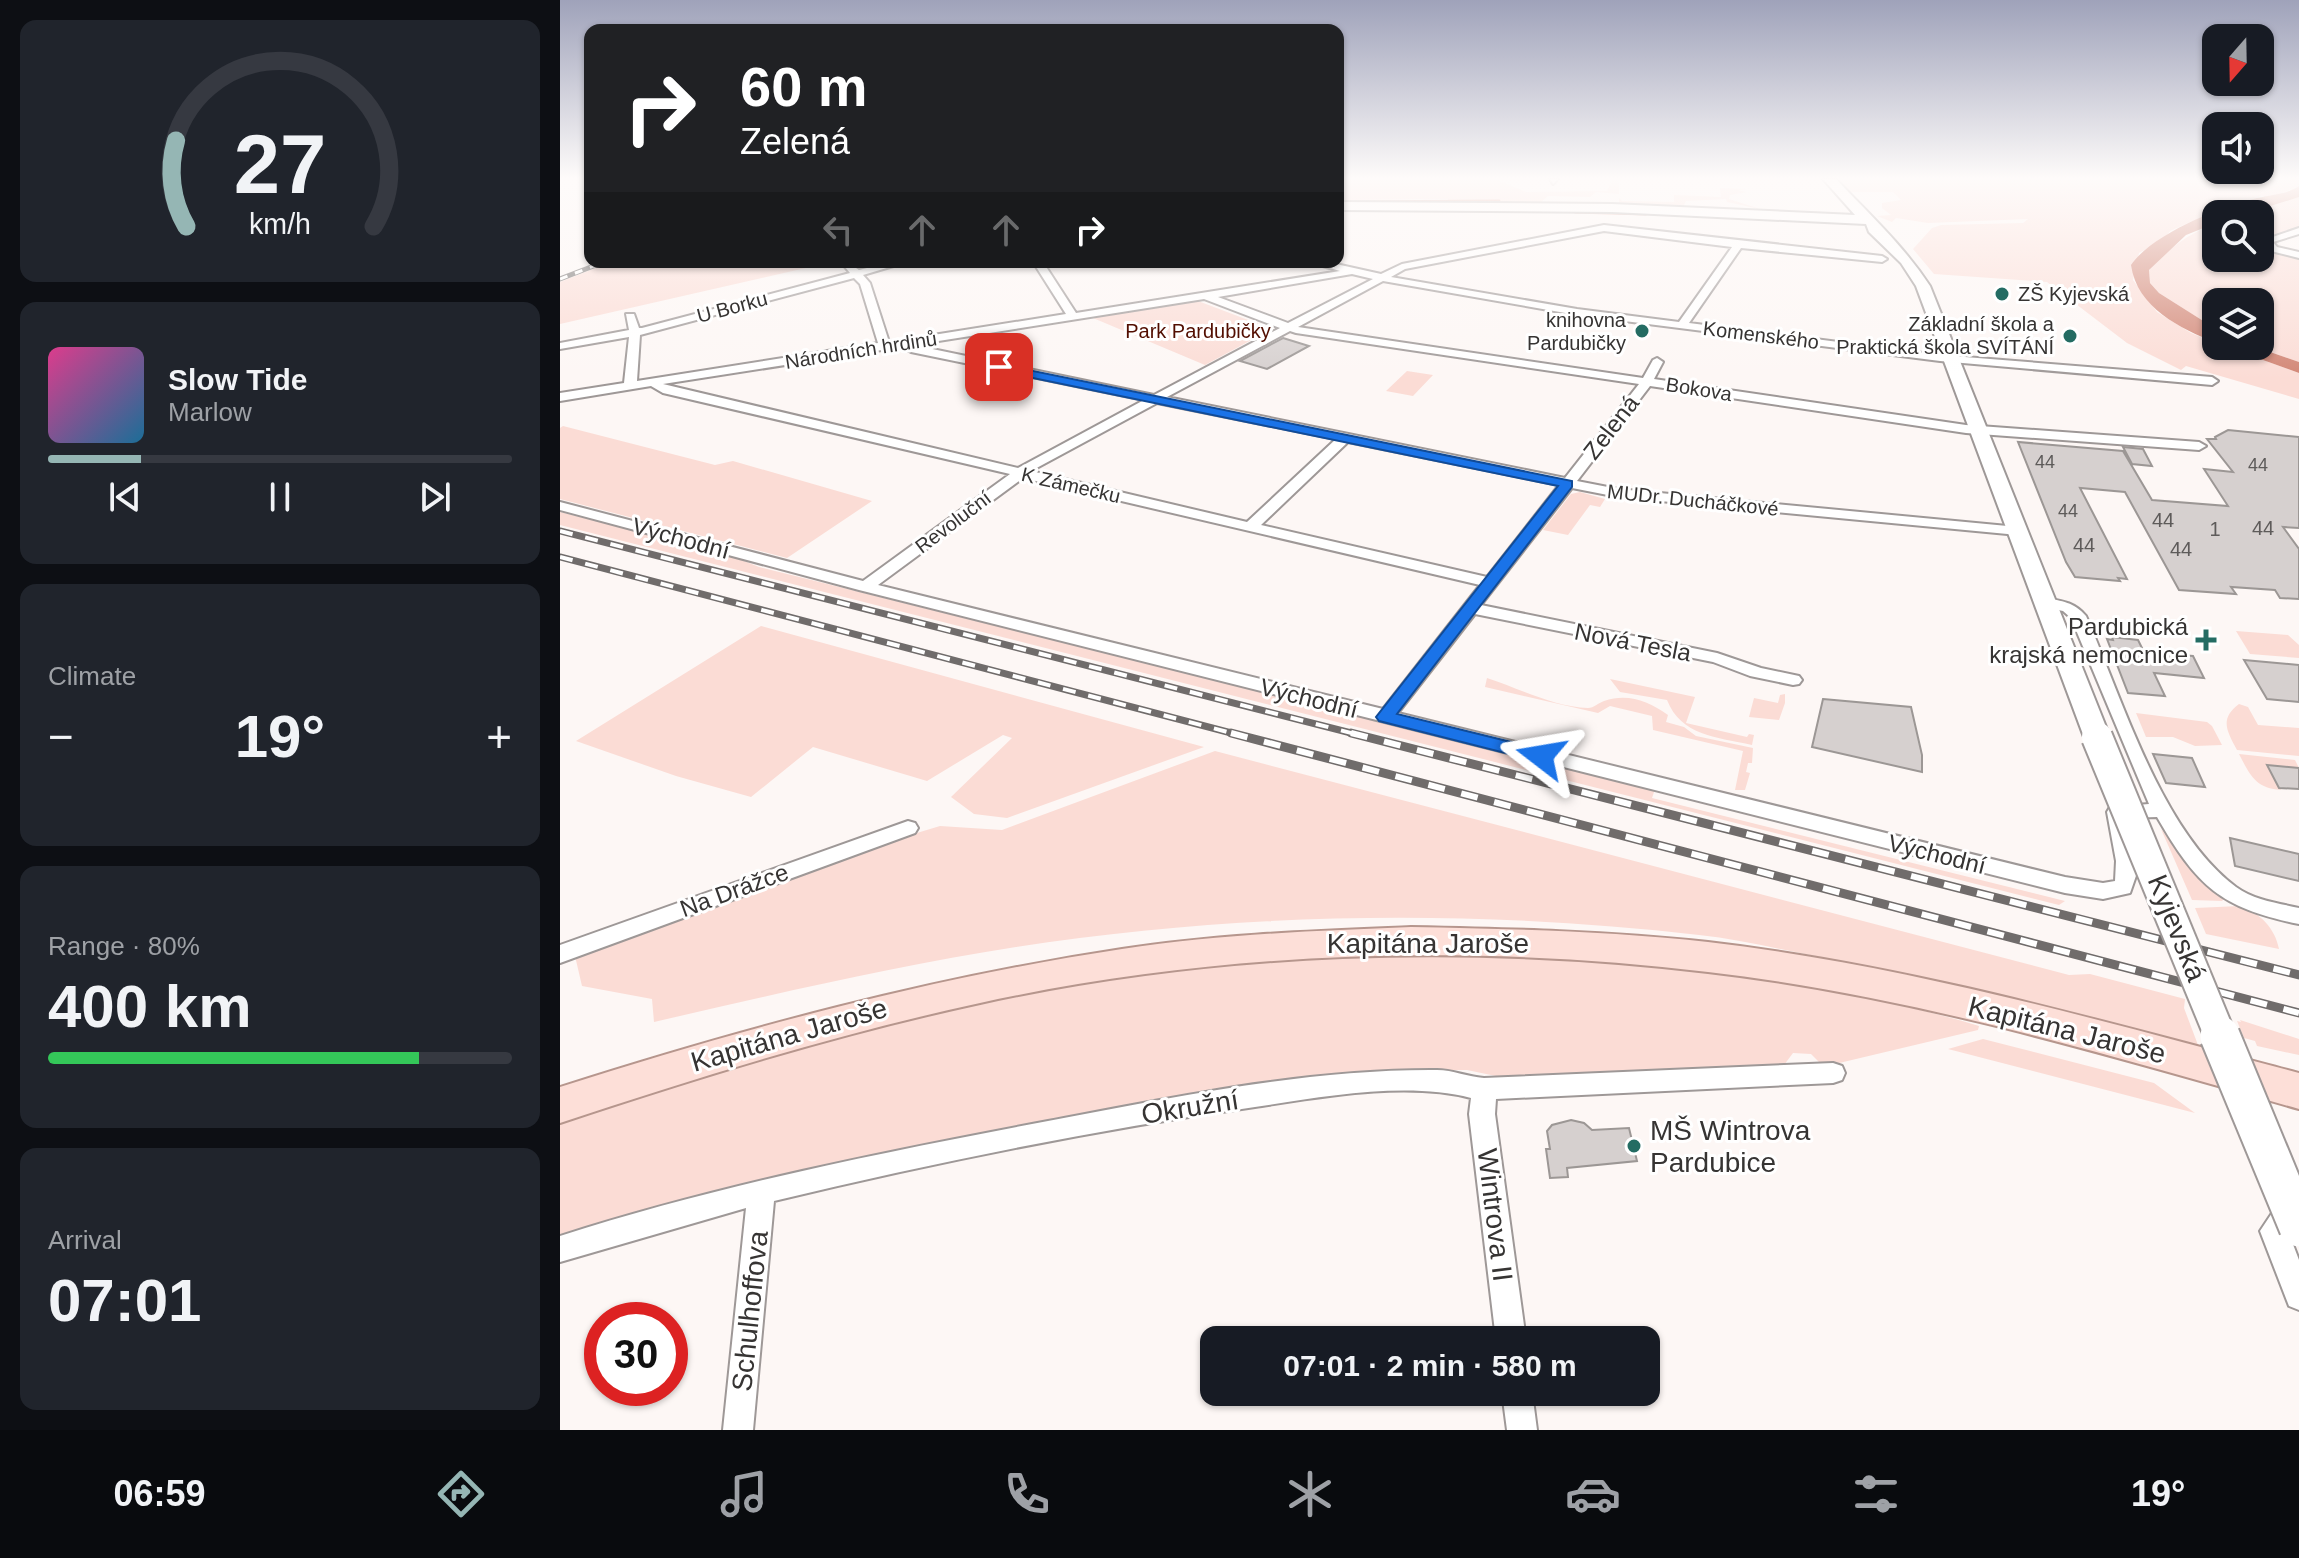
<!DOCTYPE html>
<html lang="en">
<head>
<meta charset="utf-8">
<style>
  :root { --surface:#171b24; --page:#20242c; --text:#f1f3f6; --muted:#9ea1a6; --line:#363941; --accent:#95b6b4 }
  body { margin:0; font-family:Arial,sans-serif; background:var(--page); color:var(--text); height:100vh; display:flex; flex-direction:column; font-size:30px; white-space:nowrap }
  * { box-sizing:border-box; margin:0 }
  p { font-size:26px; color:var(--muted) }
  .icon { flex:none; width:44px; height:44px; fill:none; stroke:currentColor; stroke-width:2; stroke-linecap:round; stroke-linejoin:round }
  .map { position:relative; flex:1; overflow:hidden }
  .panel { display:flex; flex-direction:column; gap:20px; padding:20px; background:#0d0f14; width:560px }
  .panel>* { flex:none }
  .banner { position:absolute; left:24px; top:24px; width:760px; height:244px; border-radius:16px; box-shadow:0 2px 6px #0004; background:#202124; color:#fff; overflow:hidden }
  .needle { width:52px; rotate:200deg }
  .buttons { position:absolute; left:1642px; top:24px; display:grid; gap:16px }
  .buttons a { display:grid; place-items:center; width:72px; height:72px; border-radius:16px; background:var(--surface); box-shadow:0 2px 6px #0004; font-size:40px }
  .speed { position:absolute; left:24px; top:1302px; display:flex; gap:16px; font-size:40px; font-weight:700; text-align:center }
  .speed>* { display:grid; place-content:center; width:104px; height:104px; border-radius:50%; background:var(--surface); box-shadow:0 2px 6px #0004; line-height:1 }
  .speed .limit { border:12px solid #d22; background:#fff; color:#111 }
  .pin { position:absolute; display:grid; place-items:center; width:68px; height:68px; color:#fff; margin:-34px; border-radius:16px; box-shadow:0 4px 12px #0006 }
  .me { position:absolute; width:88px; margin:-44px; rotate:284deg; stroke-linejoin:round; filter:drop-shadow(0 0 6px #0008) }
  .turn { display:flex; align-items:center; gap:28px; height:168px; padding:0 24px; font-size:36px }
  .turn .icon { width:104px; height:104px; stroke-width:2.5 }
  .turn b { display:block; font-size:56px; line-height:68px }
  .lanes { display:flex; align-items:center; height:76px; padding:0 24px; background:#0003; justify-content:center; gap:40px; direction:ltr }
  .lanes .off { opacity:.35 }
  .big { font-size:60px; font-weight:700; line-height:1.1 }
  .panel .card { flex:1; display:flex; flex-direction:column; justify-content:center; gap:12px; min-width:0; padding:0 28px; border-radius:16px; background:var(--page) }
  .panel .dial { align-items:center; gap:0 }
  .dial svg { height:208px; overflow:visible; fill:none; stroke:var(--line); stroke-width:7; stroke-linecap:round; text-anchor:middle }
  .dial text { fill:var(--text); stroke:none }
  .song { display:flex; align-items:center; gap:24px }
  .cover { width:96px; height:96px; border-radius:12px; background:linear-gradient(135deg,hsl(330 70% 55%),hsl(200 70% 35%)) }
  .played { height:8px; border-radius:4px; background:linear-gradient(90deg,var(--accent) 20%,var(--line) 20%) }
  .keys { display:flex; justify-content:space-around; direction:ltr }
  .heat { display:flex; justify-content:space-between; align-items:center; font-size:44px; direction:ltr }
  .charge { height:12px; border-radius:6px; background:linear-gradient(90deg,#34c759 80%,var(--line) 0) }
  .trip { position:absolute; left:640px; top:1326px; width:460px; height:80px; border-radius:16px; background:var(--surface); box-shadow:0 2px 6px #0004; font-weight:700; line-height:80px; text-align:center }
  .dock { display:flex; height:128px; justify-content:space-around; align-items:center; background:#090b0e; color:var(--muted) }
  .dock .icon { width:56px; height:56px }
  .dock .current { color:var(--accent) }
  .dock b { font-size:36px; color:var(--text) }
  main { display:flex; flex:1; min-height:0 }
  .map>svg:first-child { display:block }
</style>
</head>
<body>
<main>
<section class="panel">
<div class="card dial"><svg viewBox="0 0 100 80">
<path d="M14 69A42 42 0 1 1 86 69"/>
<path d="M14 69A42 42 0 0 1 10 36" stroke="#95b6b4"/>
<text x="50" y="56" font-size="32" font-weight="700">27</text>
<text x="50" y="72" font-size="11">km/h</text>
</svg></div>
<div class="card">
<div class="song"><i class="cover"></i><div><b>Slow Tide</b><p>Marlow</p></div></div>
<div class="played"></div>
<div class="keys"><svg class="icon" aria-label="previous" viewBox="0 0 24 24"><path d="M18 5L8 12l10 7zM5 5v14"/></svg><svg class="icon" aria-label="pause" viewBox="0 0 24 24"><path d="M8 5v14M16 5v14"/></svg><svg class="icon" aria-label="next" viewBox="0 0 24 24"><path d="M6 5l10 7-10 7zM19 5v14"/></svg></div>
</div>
<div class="card"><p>Climate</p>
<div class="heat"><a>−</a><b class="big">19°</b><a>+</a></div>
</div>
<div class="card"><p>Range · 80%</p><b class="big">400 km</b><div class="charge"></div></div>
<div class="card"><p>Arrival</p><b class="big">07:01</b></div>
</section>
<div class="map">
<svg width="1739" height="1430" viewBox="0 0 1739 1430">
  <rect width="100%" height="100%" fill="#fdf7f5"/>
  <path fill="#fbdcd5" d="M786,179h149l31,13 81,-1 6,-12h6v15l-23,-2 -6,5 -42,-1 -9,8h-91v-5l-106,1 -4,-2v-15z
    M1276,179h463v7l-26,11 -12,-1 -48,16 -43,19 -7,9 -24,13 -6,27 24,32 34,21 25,10v3h8l75,27v26l-113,-33 -5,4 -54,-27 -80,-61 -113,-8 -21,-25 19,-21 9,-3 82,-2 5,-4 -100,4 -32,-5 -4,4 -15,-6 14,-1 -9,-7v-5l19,-3 -8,-8h-45z
    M1160,188l27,1 -9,1 9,2 -17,3 -1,4 31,10 -33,-7 -1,-3 -40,2 -3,6 -64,-3v-6l3,3 52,1v-7l47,2z
    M1739,197v33l-36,10 1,5 35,11v106l-46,-16h7v-44h-44v27l-57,-36 -9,-10 -1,-13c20,-22 39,-36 67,-47v35h44v-44h-15z
    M51,262h221l-272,62v-42z
    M638,301l74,28 -67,36 -112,-47z
    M847,371l26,4 -20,21 -27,-5z
    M3,426l152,39 18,-4 139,40 -85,57 -227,-59v-71z
    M1020,492l25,7 -5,8 -10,-2 -22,30 -25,-5 28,-36z
    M0,512l162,40 37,15 896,222 -3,9 413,103 -6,4 -1499,-380z
    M201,626l443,121 -197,71 -33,-4 -23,-17 61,-59 -9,-3 -76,46 -114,-34 -62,50 -75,-21 -100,-35z
    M1676,631l52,4 11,10v13l-49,-4z
    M927,678c31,10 67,29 101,30 6,0 10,-5 16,-7 24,-8 44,0 64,14l-2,7 18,5 12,9 57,12 -1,15h-4l-2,9 4,1 -5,17h-10l8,-39 -90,-21 -1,-14 -42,-10 -12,7 -113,-26z
    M1050,679l85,18 -9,26 61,14 2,-3 5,1 -2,10c-35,-8 -71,-9 -85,-45l-47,-8z
    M1225,694v9l-6,17 -30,-3 5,-19 24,5 2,-8z
    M1679,704l9,3 10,18 41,3v28l-62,-6c-10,-19 -18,-31 2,-46z
    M1576,713l71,9 5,4 10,19 -27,1 -22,-9h-27z
    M655,751l854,224 21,-1 95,25 -1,9 14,37c-127,-33 -253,-65 -383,-89 -38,-7 -77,-17 -116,-21 -226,-26 -457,-23 -683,12 -122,19 -241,47 -362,75l-2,-23 -70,-13 -7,-30 322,-117 43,-13 62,4z
    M1679,754l56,6 4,8 -31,-3 13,25c-26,-2 -31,-15 -42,-36z
    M1601,829l41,53 22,17 -2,2 -30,-1z
    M1680,906c20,7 35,22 39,43l-73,-15 -11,-26z
    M938,955c161,11 326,24 481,71l-1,4 -143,34 -16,-2 -8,-8 -18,-1 -12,16 -266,11 -48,-10h-16l-140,11 -202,27 -291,60 -258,72v-119l309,-96 206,-41 157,-21 109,-7z
    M1680,1020l59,19v16l-42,-9 -2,-5 -11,-3 -7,-17 4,1z
    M1423,1039l171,44 41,30 -247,-64z"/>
  <path fill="#d28675" d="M1739,186v11l-3,1 -51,16h-29v9l-30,12 -37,35 1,13 9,10 57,36v14c-36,-15 -79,-35 -85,-78 21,-31 89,-58 126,-67 16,-4 28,-3 42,-12z
    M1664,346h29l46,16v11z"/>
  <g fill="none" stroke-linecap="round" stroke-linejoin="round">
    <path stroke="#d28675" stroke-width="3" d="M778,202l161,-1
      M1015,212l71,2"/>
  </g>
  <path fill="#d6d0cf" stroke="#9c9795" stroke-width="2" d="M723,338l26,8 -42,23 -27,-8z
    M1668,430l71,7v91l-16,-1 16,22v50l-19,-1 -5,-8 -44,-3 5,7 -57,-4 -54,-98 -45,-4 47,91 -9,-1 2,3 -45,-4 -9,-15 -48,-120 105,9 29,49 76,6 -24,-37 29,3 -26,-33h9l-1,-2z
    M1563,447l20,2 9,17 -20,-2z
    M1552,637l26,3 6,12 49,4 11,22 -50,-5 11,23 -37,-3 -21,-54 6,1z
    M1684,660l55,5v37l-32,-3z
    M1263,699l88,8 11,48v17l-110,-25z
    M1593,754l39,4 13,29 -39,-4z
    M1707,765l32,3v21l-20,-1z
    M1670,838l69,16v27l-64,-15z
    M1011,1120l13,3 8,7 37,-2 8,33 -70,7 1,9 -18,1 -4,-29h4l-3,-18 5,-6z"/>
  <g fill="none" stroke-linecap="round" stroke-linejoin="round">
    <g stroke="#9e9897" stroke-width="4">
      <path id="street" d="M990,179h8l-5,5z
        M1044,225l278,31 5,3 -5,3 -141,-14 -52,75 251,32 272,22 6,4 -6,4 -272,-24 -363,-46 -194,-34 -85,46 345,51 10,-18 4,-2 6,4 -9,17 312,46 233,17 7,4 -7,4 -233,-17 -316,-47 -73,95 41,8 400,38 7,4 -7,4 -400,-38 -46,-9 -91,117 236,48 44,15 38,8 3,4 -3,4 -6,1 -43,-9 -37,-14 -238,-48 -77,99 667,164 38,6 12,-2 1,-20 -9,-49 3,-5 39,-3 -78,-186 -8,-7 -24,-5 -2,-3 8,-5c17,3 29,4 41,18 37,84 75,215 150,271 18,13 41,16 63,21v16c-79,-16 -102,-38 -142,-107l-30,1 11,52 -8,23 -27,6 -38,-6 -1206,-303 -299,-80v-8l303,79 147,-107 -347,-81 -12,-7 -91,15v-8l64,-10 5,-46 -69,12v-6l69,-13 -3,-16h8l5,14h3l208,-55 -5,-6 5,-3 9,6 32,-8h16l-44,13 7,8 19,59 177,-28 -33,-52h10l33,51 264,-42 -31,-9h18l54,12 21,-10zM1044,231l128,16 -53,75 -102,-13 -186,-32 14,-8zM792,274l21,5 -85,44 -70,-26zM294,278l6,6 18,59 -241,38 3,-46zM644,299l76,29 -126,67 -241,-50zM730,331l6,2 343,51 -74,94 -398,-81zM341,347l10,5 233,48 -126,68 -355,-84zM597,403l179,36 -89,83 -216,-51zM788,442l211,43 -72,92 -226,-52zM463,478l457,107 -97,124 -505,-124z
        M1739,228v6l-26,8 4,5 22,5v6l-28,-7 -10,-10z
        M348,821l7,2 3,5 -3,5 -355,130v-18z
        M1273,1063l9,3 3,7 -3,7 -9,3 -337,16 -1,15 31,226h-30l-27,-226 2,-16c-65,-17 -150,-1 -216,9 -161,23 -323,56 -481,94l-21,229h-30l23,-222 -186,54v-26c160,-51 323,-84 488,-115 127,-24 258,-52 389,-51 16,0 31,7 47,8z
        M1724,1206l15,3v24l-10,1 10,26v50l-10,-4 -29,-75 14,-21z
        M942,1392h30l5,38h-30z"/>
    </g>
    <g stroke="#9e9897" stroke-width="4">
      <path id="secondary" d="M1263,179h13c33,35 67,66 94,107l180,451 -4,6 -9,3 -9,-3 -4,-6 -168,-451 -15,-23 -32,-31 -3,-8 -254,-12 -274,-2v-8l274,2 243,11z"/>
    </g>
    <g stroke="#b6968d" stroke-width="4">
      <path id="primary" d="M851,927c100,2 198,4 297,15 200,23 397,80 591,131v36c-194,-55 -390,-114 -591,-137 -241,-29 -490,-21 -728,31 -143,31 -281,74 -420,120v-36c185,-59 370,-109 562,-138 96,-15 193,-18 289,-22z"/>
    </g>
    <use href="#street" fill="#fff" fill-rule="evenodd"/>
    <use href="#secondary" fill="#fff" fill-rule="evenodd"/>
    <use href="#primary" fill="#fddfd8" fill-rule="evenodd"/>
    <g stroke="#706c6b" stroke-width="5">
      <path id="rail-far2" d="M0,279l44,-17"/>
    </g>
    <g stroke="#706c6b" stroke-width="7">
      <path id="rail-far1" d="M0,531l799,204
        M0,557l679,178"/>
    </g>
    <g stroke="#706c6b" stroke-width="9">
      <path id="rail" d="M671,733l1068,280
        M791,733l948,242"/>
    </g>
    <use href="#rail-far2" stroke="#fff" stroke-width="3" stroke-dasharray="8" stroke-linecap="butt"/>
    <use href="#rail-far1" stroke="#fff" stroke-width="4" stroke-dasharray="13" stroke-linecap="butt"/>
    <use href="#rail" stroke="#fff" stroke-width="6" stroke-dasharray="17" stroke-linecap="butt"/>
    <g stroke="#9e9897" stroke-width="34" stroke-linecap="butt">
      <path id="secondary-bridge-far1" d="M1537,737l124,301"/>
    </g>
    <g stroke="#9e9897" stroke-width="43" stroke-linecap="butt">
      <path id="secondary-bridge" d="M1660,1036l79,191"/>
    </g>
    <use href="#secondary-bridge-far1" stroke="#fff" stroke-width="30"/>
    <use href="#secondary-bridge" stroke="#fff" stroke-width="39"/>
  </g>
  <linearGradient id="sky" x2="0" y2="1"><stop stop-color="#9fa2ba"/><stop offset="0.47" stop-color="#fefbfa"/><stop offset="1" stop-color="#fefbfa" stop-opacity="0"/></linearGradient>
  <rect width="1739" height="379" fill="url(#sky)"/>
  <path fill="#1a73e8" stroke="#114b97" stroke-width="2" d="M439,364l573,117v6l-175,227 151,37 3,5 -3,4 -7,2 -162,-41 -3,-4 182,-231 -564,-116v-5z"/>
  <g fill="#246c63" stroke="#fff" stroke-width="3">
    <circle cx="1442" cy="294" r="8"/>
    <circle cx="1082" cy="331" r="8"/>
    <circle cx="1510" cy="336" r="8"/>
    <path d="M1642 628h8v8h8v8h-8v8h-8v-8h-8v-8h8z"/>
    <circle cx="1074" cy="1146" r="8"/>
  </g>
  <g text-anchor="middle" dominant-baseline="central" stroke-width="6" stroke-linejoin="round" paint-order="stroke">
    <g font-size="18" fill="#5e5b5a">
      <text x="1485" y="462">44</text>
      <text x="1698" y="465">44</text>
      <text x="1508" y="511">44</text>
    </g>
    <g font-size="20" fill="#363433" stroke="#fff" text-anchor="end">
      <text x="1458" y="294" text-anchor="start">ZŠ Kyjevská</text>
      <text x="1066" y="320">knihovna<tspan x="1066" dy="23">Pardubičky</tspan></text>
      <text x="1494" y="324">Základní škola a<tspan x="1494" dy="23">Praktická škola SVÍTÁNÍ</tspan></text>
    </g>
    <g font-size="20" fill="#363433" stroke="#fff">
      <text transform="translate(172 307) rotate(-15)">U Borku</text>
      <text transform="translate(1201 335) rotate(7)">Komenského</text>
      <text transform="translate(301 350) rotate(-9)">Národních hrdinů</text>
      <text transform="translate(1139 389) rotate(9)">Bokova</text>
      <text transform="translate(511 485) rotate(13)">K Zámečku</text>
      <text transform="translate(1133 500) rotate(6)">MUDr. Ducháčkové</text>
      <text transform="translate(393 522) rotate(-37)">Revoluční</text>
    </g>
    <g font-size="20" fill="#520e01" stroke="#fff">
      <text x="638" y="331">Park Pardubičky</text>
    </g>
    <g font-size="20" fill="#5e5b5a">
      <text x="1603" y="520">44</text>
      <text x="1703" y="528">44</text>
      <text x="1655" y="529">1</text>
      <text x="1524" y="545">44</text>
      <text x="1621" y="549">44</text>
    </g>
    <g font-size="24" fill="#363433" stroke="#fff">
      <text transform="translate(1051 427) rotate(-52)">Zelená</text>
      <text transform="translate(121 538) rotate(15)">Východní</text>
      <text transform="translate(1073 642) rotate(11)">Nová Tesla</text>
      <text transform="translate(749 698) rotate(14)">Východní</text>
      <text transform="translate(1377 854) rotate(14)">Východní</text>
      <text transform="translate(174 890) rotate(-20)">Na Drážce</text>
    </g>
    <g font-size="24" fill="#363433" stroke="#fff" text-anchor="end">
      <text x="1628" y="626">Pardubická<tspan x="1628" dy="28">krajská nemocnice</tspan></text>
    </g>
    <g font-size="28" fill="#363433" stroke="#fff">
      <text transform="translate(1617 928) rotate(68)">Kyjevská</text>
      <text x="868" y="943">Kapitána Jaroše</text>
      <text transform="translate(1507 1030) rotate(14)">Kapitána Jaroše</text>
      <text transform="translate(229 1035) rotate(-16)">Kapitána Jaroše</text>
      <text transform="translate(630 1107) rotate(-9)">Okružní</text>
      <text transform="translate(935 1215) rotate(83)">Wintrova II</text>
      <text transform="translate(190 1311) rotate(-84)">Schulhoffova</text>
    </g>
    <g font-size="28" fill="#363433" stroke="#fff" text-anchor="start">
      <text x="1090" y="1130">MŠ Wintrova<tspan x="1090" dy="32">Pardubice</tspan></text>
    </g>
  </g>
</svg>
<div class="buttons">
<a><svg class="needle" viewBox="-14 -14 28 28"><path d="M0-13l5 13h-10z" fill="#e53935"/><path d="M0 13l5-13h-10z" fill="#9ea1a6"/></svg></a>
<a><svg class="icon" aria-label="sound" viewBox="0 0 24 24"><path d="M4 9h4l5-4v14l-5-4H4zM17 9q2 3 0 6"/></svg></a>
<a><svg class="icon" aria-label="search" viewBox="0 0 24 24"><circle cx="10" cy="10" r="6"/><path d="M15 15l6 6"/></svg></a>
<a><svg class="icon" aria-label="layers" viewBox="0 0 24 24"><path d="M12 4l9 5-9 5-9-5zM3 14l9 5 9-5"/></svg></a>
</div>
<div class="speed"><div class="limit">30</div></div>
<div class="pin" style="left:439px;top:367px;background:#d93025"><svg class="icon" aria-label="arrive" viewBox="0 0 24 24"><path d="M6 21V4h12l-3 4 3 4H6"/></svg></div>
<svg class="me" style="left:981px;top:756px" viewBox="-20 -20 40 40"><path d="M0-17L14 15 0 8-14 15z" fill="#1a73e8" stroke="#fff" stroke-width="4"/></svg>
<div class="trip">07:01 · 2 min · 580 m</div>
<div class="banner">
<div class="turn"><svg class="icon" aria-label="right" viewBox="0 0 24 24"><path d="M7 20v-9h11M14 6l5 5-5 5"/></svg><div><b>60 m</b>Zelená</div></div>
<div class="lanes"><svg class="icon off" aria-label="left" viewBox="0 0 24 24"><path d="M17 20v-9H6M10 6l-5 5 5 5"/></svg><svg class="icon off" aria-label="ahead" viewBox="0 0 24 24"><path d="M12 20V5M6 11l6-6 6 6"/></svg><svg class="icon off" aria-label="ahead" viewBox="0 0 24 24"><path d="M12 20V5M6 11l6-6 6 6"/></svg><svg class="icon" aria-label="right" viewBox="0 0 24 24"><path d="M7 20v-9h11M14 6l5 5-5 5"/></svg></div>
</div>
</div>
</main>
<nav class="dock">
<b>06:59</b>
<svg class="icon current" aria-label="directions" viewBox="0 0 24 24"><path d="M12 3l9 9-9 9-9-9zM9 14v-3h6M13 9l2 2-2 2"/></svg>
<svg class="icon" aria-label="music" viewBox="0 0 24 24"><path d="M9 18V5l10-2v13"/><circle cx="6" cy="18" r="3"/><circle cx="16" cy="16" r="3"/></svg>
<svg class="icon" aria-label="phone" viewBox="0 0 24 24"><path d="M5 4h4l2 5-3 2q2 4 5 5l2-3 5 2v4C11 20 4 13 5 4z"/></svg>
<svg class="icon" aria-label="climate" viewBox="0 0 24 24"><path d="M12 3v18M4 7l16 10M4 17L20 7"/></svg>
<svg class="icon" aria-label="car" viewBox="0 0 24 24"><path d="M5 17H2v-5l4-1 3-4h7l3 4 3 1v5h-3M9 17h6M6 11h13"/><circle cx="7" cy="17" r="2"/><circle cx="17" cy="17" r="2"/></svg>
<svg class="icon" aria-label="filters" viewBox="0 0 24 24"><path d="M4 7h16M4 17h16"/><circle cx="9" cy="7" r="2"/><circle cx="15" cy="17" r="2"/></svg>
<b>19°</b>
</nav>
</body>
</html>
